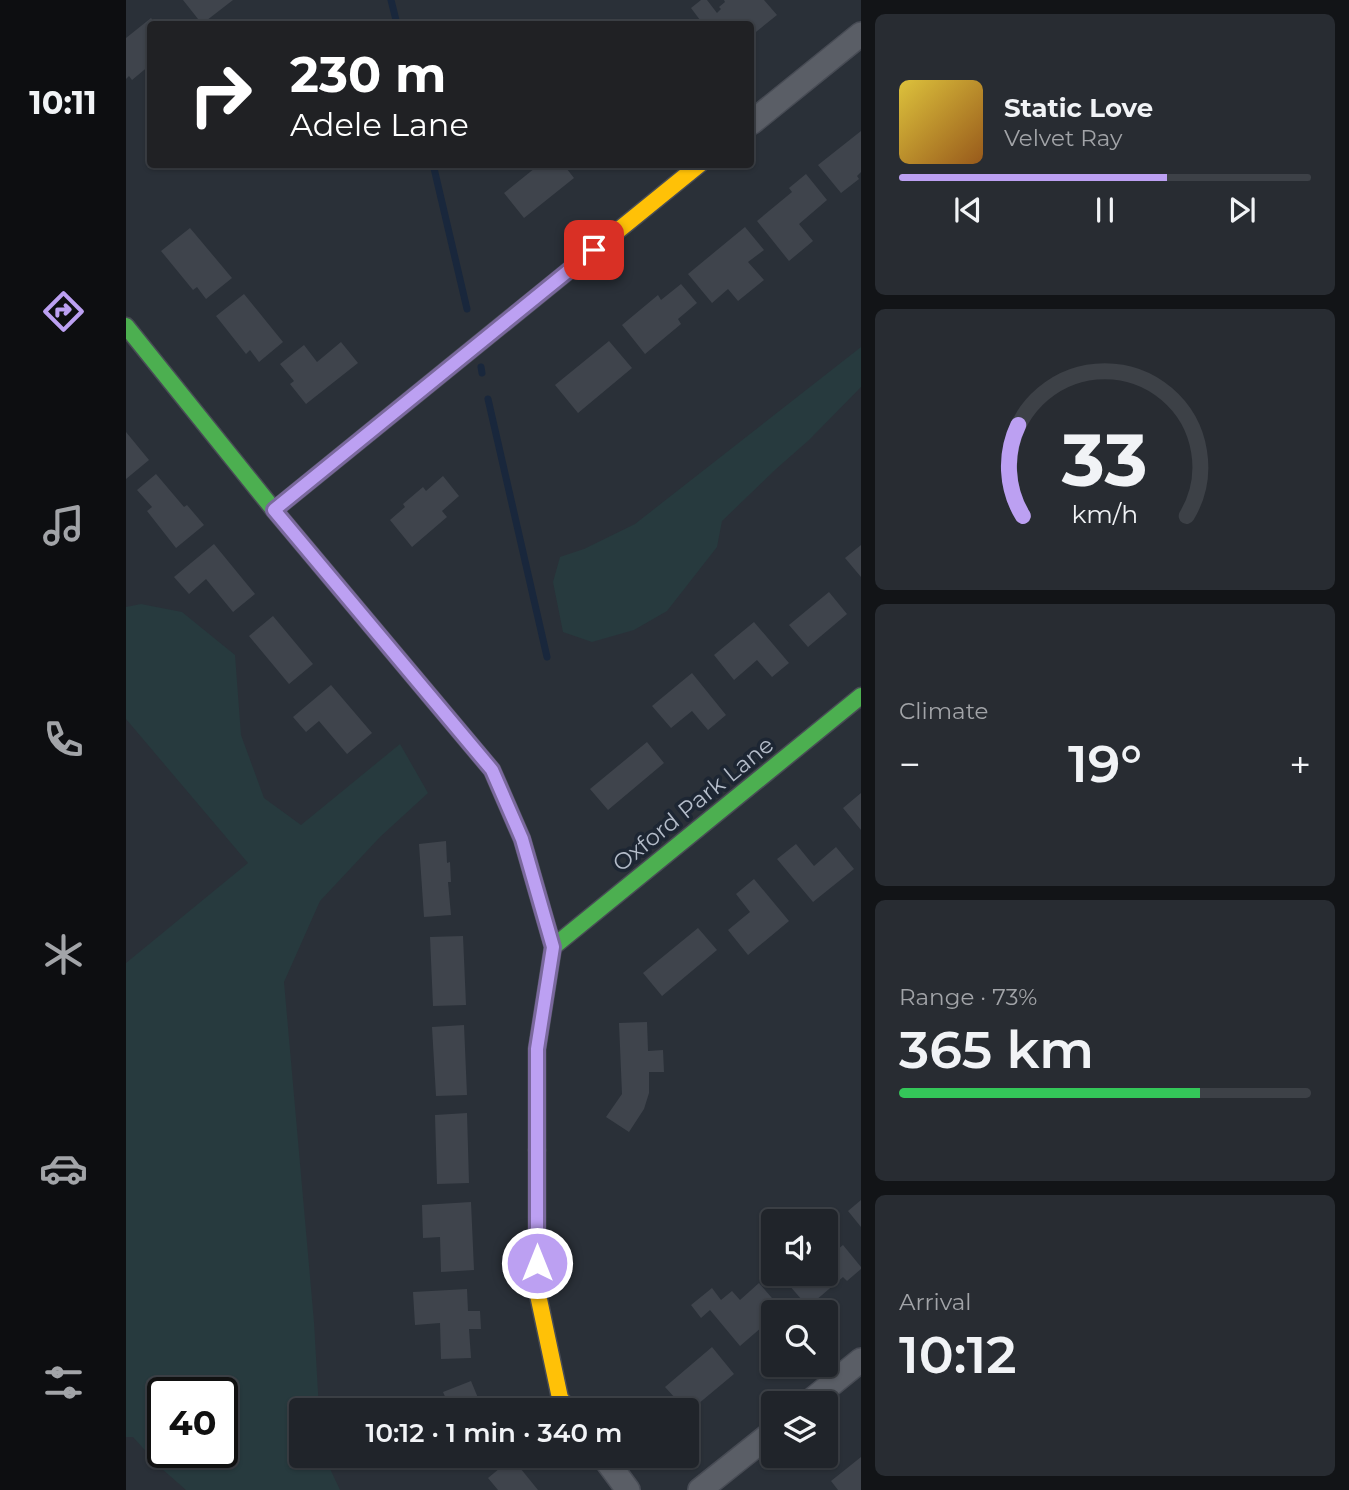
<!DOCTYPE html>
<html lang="en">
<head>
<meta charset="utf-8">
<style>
  :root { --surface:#20242a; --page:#282c32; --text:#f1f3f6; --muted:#a2a4a8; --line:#3d4147; --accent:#bca0f2 }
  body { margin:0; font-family:Montserrat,sans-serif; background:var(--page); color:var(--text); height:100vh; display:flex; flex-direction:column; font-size:26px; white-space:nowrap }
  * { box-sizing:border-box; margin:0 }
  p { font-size:23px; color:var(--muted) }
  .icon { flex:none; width:38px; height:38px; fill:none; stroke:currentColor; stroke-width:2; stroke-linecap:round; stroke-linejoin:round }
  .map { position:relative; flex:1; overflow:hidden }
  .details { display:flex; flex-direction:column; gap:14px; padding:14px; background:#121417; width:488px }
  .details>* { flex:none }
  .guide { position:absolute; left:21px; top:21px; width:607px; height:147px; border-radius:7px; box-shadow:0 2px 5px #0004,0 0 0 2px var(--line); background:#202124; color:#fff; overflow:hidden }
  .controls { position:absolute; left:635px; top:1209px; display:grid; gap:14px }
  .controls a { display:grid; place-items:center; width:77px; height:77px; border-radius:7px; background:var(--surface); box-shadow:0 2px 5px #0004,0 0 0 2px var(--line); font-size:35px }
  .speed { position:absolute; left:21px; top:1377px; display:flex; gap:14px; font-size:35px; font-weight:700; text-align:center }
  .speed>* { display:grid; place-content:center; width:91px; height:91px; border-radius:50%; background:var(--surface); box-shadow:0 2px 5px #0004,0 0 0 2px var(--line); line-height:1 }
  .speed .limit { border:4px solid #111; border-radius:10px; background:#fff; color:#111 }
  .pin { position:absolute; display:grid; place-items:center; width:60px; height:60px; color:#fff; margin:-30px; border-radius:14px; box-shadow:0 4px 10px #0006 }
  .me { position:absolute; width:77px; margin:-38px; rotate:0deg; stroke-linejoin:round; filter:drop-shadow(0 0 5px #0008) }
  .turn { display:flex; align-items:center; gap:24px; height:147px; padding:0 28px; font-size:32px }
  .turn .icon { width:91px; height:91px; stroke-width:2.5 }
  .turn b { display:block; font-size:49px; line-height:60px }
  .big { font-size:52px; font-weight:600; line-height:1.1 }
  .details .tile { flex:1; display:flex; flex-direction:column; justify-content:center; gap:10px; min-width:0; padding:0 24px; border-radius:10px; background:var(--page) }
  .details .dial { align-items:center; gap:0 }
  .dial svg { height:182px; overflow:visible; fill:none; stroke:var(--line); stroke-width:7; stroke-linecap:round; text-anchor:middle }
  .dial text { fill:var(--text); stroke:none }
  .song { display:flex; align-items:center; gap:21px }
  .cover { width:84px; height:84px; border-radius:10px; background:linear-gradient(135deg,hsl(50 70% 55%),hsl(30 70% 35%)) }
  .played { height:7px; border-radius:4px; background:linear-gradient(90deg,var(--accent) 65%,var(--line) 65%) }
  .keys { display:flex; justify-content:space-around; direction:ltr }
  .heat { display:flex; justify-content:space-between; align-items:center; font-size:38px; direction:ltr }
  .charge { height:10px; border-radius:5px; background:linear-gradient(90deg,#34c759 73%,var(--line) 0) }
  .trip { position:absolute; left:163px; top:1398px; width:410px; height:70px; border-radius:7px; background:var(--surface); box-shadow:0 2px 5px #0004,0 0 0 2px var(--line); font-weight:600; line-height:70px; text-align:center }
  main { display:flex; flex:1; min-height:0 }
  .tab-bar { display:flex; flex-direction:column; width:126px; justify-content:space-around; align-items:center; background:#0d0e11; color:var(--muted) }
  .tab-bar .icon { width:49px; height:49px }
  .tab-bar .on { color:var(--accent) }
  .tab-bar b { font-size:32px; color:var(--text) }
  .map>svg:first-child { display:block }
</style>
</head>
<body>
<main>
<nav class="tab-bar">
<b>10:11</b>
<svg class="icon on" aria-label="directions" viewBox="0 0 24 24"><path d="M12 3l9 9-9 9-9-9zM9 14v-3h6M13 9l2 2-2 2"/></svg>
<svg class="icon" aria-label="music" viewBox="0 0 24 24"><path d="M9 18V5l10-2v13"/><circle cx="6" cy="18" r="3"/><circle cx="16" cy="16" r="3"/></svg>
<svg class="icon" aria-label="phone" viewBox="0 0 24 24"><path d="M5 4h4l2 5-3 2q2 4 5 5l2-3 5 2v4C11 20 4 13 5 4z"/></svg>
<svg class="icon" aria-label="climate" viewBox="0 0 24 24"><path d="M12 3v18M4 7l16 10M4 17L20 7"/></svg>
<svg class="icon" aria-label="car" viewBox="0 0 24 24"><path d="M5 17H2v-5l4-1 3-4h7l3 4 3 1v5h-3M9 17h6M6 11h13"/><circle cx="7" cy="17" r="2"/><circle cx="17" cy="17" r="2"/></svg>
<svg class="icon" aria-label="filters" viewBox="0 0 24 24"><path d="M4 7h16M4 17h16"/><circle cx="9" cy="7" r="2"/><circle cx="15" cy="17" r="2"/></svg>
</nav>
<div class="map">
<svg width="735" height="1490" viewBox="0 0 735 1490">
  <rect width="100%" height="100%" fill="#2a3038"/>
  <path fill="#273a3e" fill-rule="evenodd" d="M735,347v40l-52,53 -33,29 -54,52 -5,26 -50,64 -33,19 -42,12 -29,-10 -10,-50 7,-25 24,-8 51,-25z
    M15,604l41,8 53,43 6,80 23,63 37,27 99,-81 28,49 -48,44 -60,64 -36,81 30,340 5,88h-18v46h23l16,34h-154l-25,-22 -28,-31h-7v-474l122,-100 -122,-144v-112zM37,1393h59v59h-59z"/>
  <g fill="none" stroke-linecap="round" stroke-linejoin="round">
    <path stroke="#19273c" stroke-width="7" d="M265,0l6,24
      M307,164l34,145
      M355,367l1,6
      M362,399l59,258"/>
  </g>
  <path fill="#3f444c" d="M57,0h50l-31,24z
    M575,0h6l10,13 4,-4 -2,-2 6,-5 -1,-2h40l13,15 -26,21v-12h-48l-12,-16z
    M25,18l5,6h-6v41l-18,15 -3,-4 -3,3v-41z
    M735,131v41l-4,4 2,3 -18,14 -23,-28z
    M414,164h23l11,14 -50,40 -20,-25z
    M680,174l21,26 -28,24 14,17 -24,20 -32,-40 35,-29 -3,-4z
    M619,227l19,23 -16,12 16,18 -26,21 -10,-12 -16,14 -24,-29z
    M64,228l42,50 -26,21 -9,-12 -4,3 -32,-39z
    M555,284l16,19 -19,16 3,5 -36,30 -23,-29 36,-30 3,5z
    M118,294l39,48 -24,20 -9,-12 -4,4 -30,-38z
    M483,341l23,27 -54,45 -23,-28z
    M215,342l17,21 -52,41 -16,-20 4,-3 -14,-17 24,-19 13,17z
    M0,432l23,28 -23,19z
    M30,474l28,33 3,-2 17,20 -28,23 -29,-37 5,-4 -15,-17z
    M317,476l16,20 -17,15 5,6 -35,30 -22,-27 15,-13 -2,-3 20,-17 3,4z
    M88,544l41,50 -22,18 -27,-33 -17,15 -15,-17z
    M735,545v32l-16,-19z
    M703,592l18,22 -39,33 -19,-22z
    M147,616l40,48 -24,20 -40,-48z
    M628,622l35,41 -17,14 -15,-17 -23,20 -20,-25z
    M566,673l34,42 -18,15 -16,-19 -21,17 -19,-22z
    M205,685l41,48 -25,21 -28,-33 -13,11 -13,-15z
    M521,742l17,21 -56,47 -18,-21z
    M735,793v37l-18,-22z
    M320,841l1,22 3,-1 1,20h-3l3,33 -27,2 -5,-73z
    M670,844l18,22 22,-19 18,22 -41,33 -36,-43z
    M628,879l35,42 -41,34 -20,-25 22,-18 -14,-18z
    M572,928l19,22 -55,46 -19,-23z
    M337,936l3,69 -33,1 -3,-69z
    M521,1022l1,29 15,-1 1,22h-15v21l-5,16 -15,23 -23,-15 16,-23 -3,-71z
    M338,1025l3,70 -31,1 -4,-69z
    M341,1113l2,70 -32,1 -2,-69z
    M735,1200v27l-13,-16z
    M345,1202l3,68 -33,2 -1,-35 -17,1 -1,-33z
    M717,1245l18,22v2l-14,12 -4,-4 -35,30 -19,-22 13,-11h24v-15z
    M633,1283l25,29h-10v25l-2,2 -10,-12 -22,19 -30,-36 -9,8 -10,-13 21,-17 9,12 11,-9 8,9z
    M341,1289l1,22h12l1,18h-12l2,29 -30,1 -1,-36 -25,2 -2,-33z
    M586,1347l22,27 -48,40v-4l-21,-23z
    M345,1381l12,29h-32l-8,-18z
    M289,1456h36l-31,12z
    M735,1457v33h-23l-7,-9z
    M386,1458l26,32h-40l-10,-12z"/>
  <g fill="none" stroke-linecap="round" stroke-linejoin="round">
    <g stroke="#484c55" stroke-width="26">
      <path id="street" d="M625,123l110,-89
        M681,1404l54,-44
        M477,1456l25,34
        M574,1490l74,-59"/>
    </g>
    <g stroke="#484c55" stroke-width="19">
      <path id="fast" d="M0,326l148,184 218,260 30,69 31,108 -16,102v101
        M427,947l308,-251"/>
    </g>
    <g stroke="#484c55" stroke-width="19">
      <path id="slow" d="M148,510l426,-346
        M411,1150v140l23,108 10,12"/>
    </g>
    <use href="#street" stroke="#5a5e66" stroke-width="23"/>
    <use href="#fast" stroke="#4caf50" stroke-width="16"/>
    <use href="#slow" stroke="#ffc107" stroke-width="16"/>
  </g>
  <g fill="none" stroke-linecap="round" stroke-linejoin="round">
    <g stroke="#7a689d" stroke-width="18">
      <path id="route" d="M411,1263v-214l16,-102 -31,-108 -30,-69 -218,-260 320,-260"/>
    </g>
    <use href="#route" stroke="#bca0f2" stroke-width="12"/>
  </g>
  <g text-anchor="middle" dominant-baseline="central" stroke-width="7" stroke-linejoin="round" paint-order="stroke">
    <g font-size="23" fill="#b4bcc9" stroke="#1d2633">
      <text transform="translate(567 804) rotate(-39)">Oxford Park Lane</text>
    </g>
  </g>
</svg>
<div class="controls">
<a><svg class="icon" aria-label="sound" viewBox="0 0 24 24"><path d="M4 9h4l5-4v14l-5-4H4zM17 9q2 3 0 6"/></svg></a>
<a><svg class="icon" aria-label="search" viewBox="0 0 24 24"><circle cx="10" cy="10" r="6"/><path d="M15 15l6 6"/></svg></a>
<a><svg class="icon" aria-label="layers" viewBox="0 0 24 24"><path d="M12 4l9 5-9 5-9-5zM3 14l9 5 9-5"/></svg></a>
</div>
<div class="speed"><div class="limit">40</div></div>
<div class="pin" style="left:468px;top:250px;background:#d93025"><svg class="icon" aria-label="arrive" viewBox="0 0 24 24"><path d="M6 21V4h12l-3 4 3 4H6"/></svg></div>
<svg class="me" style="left:411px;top:1263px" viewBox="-20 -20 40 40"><circle r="17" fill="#bca0f2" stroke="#fff" stroke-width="3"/><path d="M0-11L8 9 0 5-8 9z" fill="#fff"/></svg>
<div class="trip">10:12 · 1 min · 340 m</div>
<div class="guide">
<div class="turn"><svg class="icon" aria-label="right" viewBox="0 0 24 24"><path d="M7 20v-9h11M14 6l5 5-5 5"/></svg><div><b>230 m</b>Adele Lane</div></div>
</div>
</div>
<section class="details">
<div class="tile">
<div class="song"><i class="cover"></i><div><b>Static Love</b><p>Velvet Ray</p></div></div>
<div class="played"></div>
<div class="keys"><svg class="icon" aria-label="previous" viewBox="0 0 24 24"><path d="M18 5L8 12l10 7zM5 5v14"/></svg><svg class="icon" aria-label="pause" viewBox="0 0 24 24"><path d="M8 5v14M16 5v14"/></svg><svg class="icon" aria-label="next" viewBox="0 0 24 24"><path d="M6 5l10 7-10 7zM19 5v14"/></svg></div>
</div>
<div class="tile dial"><svg viewBox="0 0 100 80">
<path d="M14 69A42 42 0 1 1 86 69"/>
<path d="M14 69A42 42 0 0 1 12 29" stroke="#bca0f2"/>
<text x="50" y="56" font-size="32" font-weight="700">33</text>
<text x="50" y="72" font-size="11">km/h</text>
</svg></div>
<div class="tile"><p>Climate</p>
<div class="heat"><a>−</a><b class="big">19°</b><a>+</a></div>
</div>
<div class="tile"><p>Range · 73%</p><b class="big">365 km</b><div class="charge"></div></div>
<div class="tile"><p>Arrival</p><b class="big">10:12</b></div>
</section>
</main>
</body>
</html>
